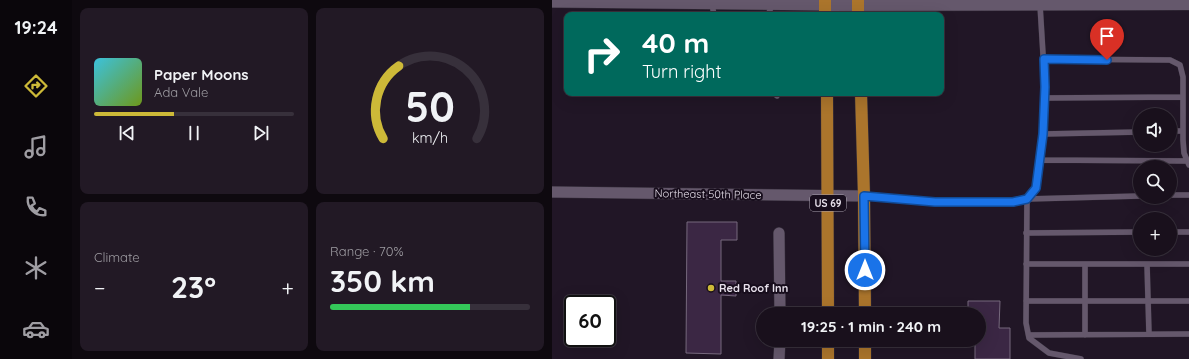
<!DOCTYPE html>
<html lang="en">
<head>
<meta charset="utf-8">
<style>
  :root { --surface:#19101c; --page:#221925; --text:#f1f3f6; --muted:#9f9da3; --line:#37303b; --accent:#cdb938 }
  body { margin:0; font-family:Quicksand,sans-serif; background:var(--page); color:var(--text); height:100vh; display:flex; flex-direction:column; font-size:15px; white-space:nowrap }
  * { box-sizing:border-box; margin:0 }
  p { font-size:13px; color:var(--muted) }
  .icon { flex:none; width:22px; height:22px; fill:none; stroke:currentColor; stroke-width:2; stroke-linecap:round; stroke-linejoin:round }
  .map { position:relative; flex:1; overflow:hidden }
  .panel { display:flex; flex-direction:column; gap:8px; padding:8px; background:#0e090f; width:480px }
  .panel>* { flex:none }
  .top-card { position:absolute; left:12px; top:12px; width:380px; height:84px; border-radius:8px; box-shadow:0 4px 16px #0002,0 0 0 1px var(--line); background:#00695c; color:#fff; overflow:hidden }
  .fabs { position:absolute; left:581px; top:108px; display:grid; gap:8px }
  .fabs a { display:grid; place-items:center; width:44px; height:44px; border-radius:50%; background:var(--surface); box-shadow:0 4px 16px #0002,0 0 0 1px var(--line); font-size:20px }
  .speed { position:absolute; left:12px; top:295px; display:flex; gap:8px; font-size:20px; font-weight:700; text-align:center }
  .speed>* { display:grid; place-content:center; width:52px; height:52px; border-radius:50%; background:var(--surface); box-shadow:0 4px 16px #0002,0 0 0 1px var(--line); line-height:1 }
  .speed .limit { border:2px solid #111; border-radius:6px; background:#fff; color:#111 }
  .pin { position:absolute; display:grid; place-items:center; width:34px; height:34px; color:#fff; margin:-41px -17px; border-radius:50% 50% 50% 0; rotate:-45deg; box-shadow:0 0 4px #0007 }
  .pin .icon { rotate:45deg }
  .me { position:absolute; width:44px; margin:-22px; rotate:0deg; stroke-linejoin:round; filter:drop-shadow(0 0 3px #0008) }
  .turn { display:flex; align-items:center; gap:14px; height:84px; padding:0 12px; font-size:18px }
  .turn .icon { width:52px; height:52px; stroke-width:2.5 }
  .turn b { display:block; font-size:28px; line-height:34px }
  .big { font-size:30px; font-weight:700; line-height:1.1 }
  .panel .widget { flex:1; display:flex; flex-direction:column; justify-content:center; gap:6px; min-width:0; padding:0 14px; border-radius:8px; background:var(--page) }
  .panel .dial { align-items:center; gap:0 }
  .dial svg { height:104px; overflow:visible; fill:none; stroke:var(--line); stroke-width:7; stroke-linecap:round; text-anchor:middle }
  .dial text { fill:var(--text); stroke:none }
  .song { display:flex; align-items:center; gap:12px }
  .cover { width:48px; height:48px; border-radius:6px; background:linear-gradient(135deg,hsl(190 70% 55%),hsl(80 70% 35%)) }
  .played { height:4px; border-radius:2px; background:linear-gradient(90deg,var(--accent) 40%,var(--line) 40%) }
  .keys { display:flex; justify-content:space-around; direction:ltr }
  .heat { display:flex; justify-content:space-between; align-items:center; font-size:22px; direction:ltr }
  .charge { height:6px; border-radius:3px; background:linear-gradient(90deg,#34c759 70%,var(--line) 0) }
  .panel .tiles { flex:1; display:grid; gap:8px; grid-template-columns:repeat(2,1fr) }
  .trip { position:absolute; left:204px; top:307px; width:230px; height:40px; border-radius:20px; background:var(--surface); box-shadow:0 4px 16px #0002,0 0 0 1px var(--line); font-weight:700; line-height:40px; text-align:center }
  main { display:flex; flex:1; min-height:0 }
  .dock { display:flex; flex-direction:column; width:72px; justify-content:space-around; align-items:center; background:#0a060b; color:var(--muted) }
  .dock .icon { width:28px; height:28px }
  .dock .on { color:var(--accent) }
  .dock b { font-size:18px; color:var(--text) }
  .map>svg:first-child { display:block }
</style>
</head>
<body>
<main>
<nav class="dock">
<b>19:24</b>
<svg class="icon on" aria-label="directions" viewBox="0 0 24 24"><path d="M12 3l9 9-9 9-9-9zM9 14v-3h6M13 9l2 2-2 2"/></svg>
<svg class="icon" aria-label="music" viewBox="0 0 24 24"><path d="M9 18V5l10-2v13"/><circle cx="6" cy="18" r="3"/><circle cx="16" cy="16" r="3"/></svg>
<svg class="icon" aria-label="phone" viewBox="0 0 24 24"><path d="M5 4h4l2 5-3 2q2 4 5 5l2-3 5 2v4C11 20 4 13 5 4z"/></svg>
<svg class="icon" aria-label="climate" viewBox="0 0 24 24"><path d="M12 3v18M4 7l16 10M4 17L20 7"/></svg>
<svg class="icon" aria-label="car" viewBox="0 0 24 24"><path d="M5 17H2v-5l4-1 3-4h7l3 4 3 1v5h-3M9 17h6M6 11h13"/><circle cx="7" cy="17" r="2"/><circle cx="17" cy="17" r="2"/></svg>
</nav>
<section class="panel">
<div class="tiles">
<div class="widget">
<div class="song"><i class="cover"></i><div><b>Paper Moons</b><p>Ada Vale</p></div></div>
<div class="played"></div>
<div class="keys"><svg class="icon" aria-label="previous" viewBox="0 0 24 24"><path d="M18 5L8 12l10 7zM5 5v14"/></svg><svg class="icon" aria-label="pause" viewBox="0 0 24 24"><path d="M8 5v14M16 5v14"/></svg><svg class="icon" aria-label="next" viewBox="0 0 24 24"><path d="M6 5l10 7-10 7zM19 5v14"/></svg></div>
</div>
<div class="widget dial"><svg viewBox="0 0 100 80">
<path d="M14 69A42 42 0 1 1 86 69"/>
<path d="M14 69A42 42 0 0 1 26 13" stroke="#cdb938"/>
<text x="50" y="56" font-size="32" font-weight="700">50</text>
<text x="50" y="72" font-size="11">km/h</text>
</svg></div>
<div class="widget"><p>Climate</p>
<div class="heat"><a>−</a><b class="big">23°</b><a>+</a></div>
</div>
<div class="widget"><p>Range · 70%</p><b class="big">350 km</b><div class="charge"></div></div>
</div>
</section>
<div class="map">
<svg width="637" height="359" viewBox="0 0 637 359">
  <rect width="100%" height="100%" fill="#211626"/>
  <path fill="#3b2744" stroke="#76697d" d="M135,222h50v18h-16v41h15v15l-15,-1v59l-35,-1z
    M416,301h32l-1,27h11v31h-35v-19h4v-26h-11z"/>
  <g fill="none" stroke-linecap="round" stroke-linejoin="round">
    <g stroke="#362f3b" stroke-width="6">
      <path id="service" d="M160,4l2,11
        M216,15l4,-10
        M491,59l127,1 10,5 3,12v63l1,13 5,12
        M225,96l1,-3
        M492,98l139,-1
        M618,131h13
        M491,134l97,-2
        M488,160l147,1
        M618,195h19
        M312,196l71,6h78l14,-3 9,-11 7,-54 2,-47 -5,-82
        M618,232h19
        M474,233l114,-1
        M474,264h163
        M533,264v71
        M595,264l2,70
        M474,301h163
        M477,335l160,-1
        M529,359l-32,-6 -20,-15 -3,-15 1,-124 113,-3"/>
    </g>
    <g stroke="#362f3b" stroke-width="12">
      <path id="minor" d="M0,2l273,3
        M0,192l312,4
        M227,233l1,81
        M227,359l1,-19"/>
    </g>
    <g stroke="#362f3b" stroke-width="13">
      <path id="tertiary" d="M273,5l364,-1"/>
    </g>
    <g stroke="#362f3b" stroke-width="13">
      <path id="primary" d="M273,0v15
        M306,0v15
        M275,93l1,221
        M309,93l3,103 1,118
        M313,340v19
        M276,359v-19"/>
    </g>
    <use href="#service" stroke="#65586c" stroke-width="5.5"/>
    <use href="#minor" stroke="#65586c" stroke-width="11"/>
    <use href="#tertiary" stroke="#65586c" stroke-width="12"/>
    <use href="#primary" stroke="#ab752c" stroke-width="12"/>
  </g>
  <g fill="none" stroke-linecap="round" stroke-linejoin="round">
    <g stroke="#114b97" stroke-width="10">
      <path id="route" d="M313,270l-1,-74 71,6h78l14,-3 9,-11 7,-54 2,-47 -1,-28 63,1"/>
    </g>
    <use href="#route" stroke="#1a73e8" stroke-width="7"/>
  </g>
  <circle fill="#cdb938" stroke="#170d1c" stroke-width="1.5" cx="159" cy="288" r="4"/>
  <g text-anchor="middle" dominant-baseline="central" stroke-width="4" stroke-linejoin="round" paint-order="stroke">
    <rect fill="#170d1c" stroke="#a9a1ae" stroke-width="1" x="258" y="195" width="36" height="16" rx="3"/>
    <g font-size="10" font-weight="bold" fill="#e8e1ec">
      <text x="276" y="203">US 69</text>
    </g>
    <g font-size="11" fill="#e8e1ec" stroke="#170d1c">
      <text transform="translate(156 194) rotate(1)">Northeast 50th Place</text>
    </g>
    <g font-size="11" font-weight="bold" fill="#e8e1ec" stroke="#170d1c" text-anchor="start">
      <text x="167" y="288">Red Roof Inn</text>
    </g>
  </g>
</svg>
<div class="fabs">
<a><svg class="icon" aria-label="sound" viewBox="0 0 24 24"><path d="M4 9h4l5-4v14l-5-4H4zM17 9q2 3 0 6"/></svg></a>
<a><svg class="icon" aria-label="search" viewBox="0 0 24 24"><circle cx="10" cy="10" r="6"/><path d="M15 15l6 6"/></svg></a>
<a>+</a>
</div>
<div class="speed"><div class="limit">60</div></div>
<div class="pin" style="left:555px;top:60px;background:#d93025"><svg class="icon" aria-label="arrive" viewBox="0 0 24 24"><path d="M6 21V4h12l-3 4 3 4H6"/></svg></div>
<svg class="me" style="left:313px;top:270px" viewBox="-20 -20 40 40"><circle r="17" fill="#1a73e8" stroke="#fff" stroke-width="3"/><path d="M0-11L8 9 0 5-8 9z" fill="#fff"/></svg>
<div class="trip">19:25 · 1 min · 240 m</div>
<div class="top-card">
<div class="turn"><svg class="icon" aria-label="right" viewBox="0 0 24 24"><path d="M7 20v-9h11M14 6l5 5-5 5"/></svg><div><b>40 m</b>Turn right</div></div>
</div>
</div>
</main>
</body>
</html>
